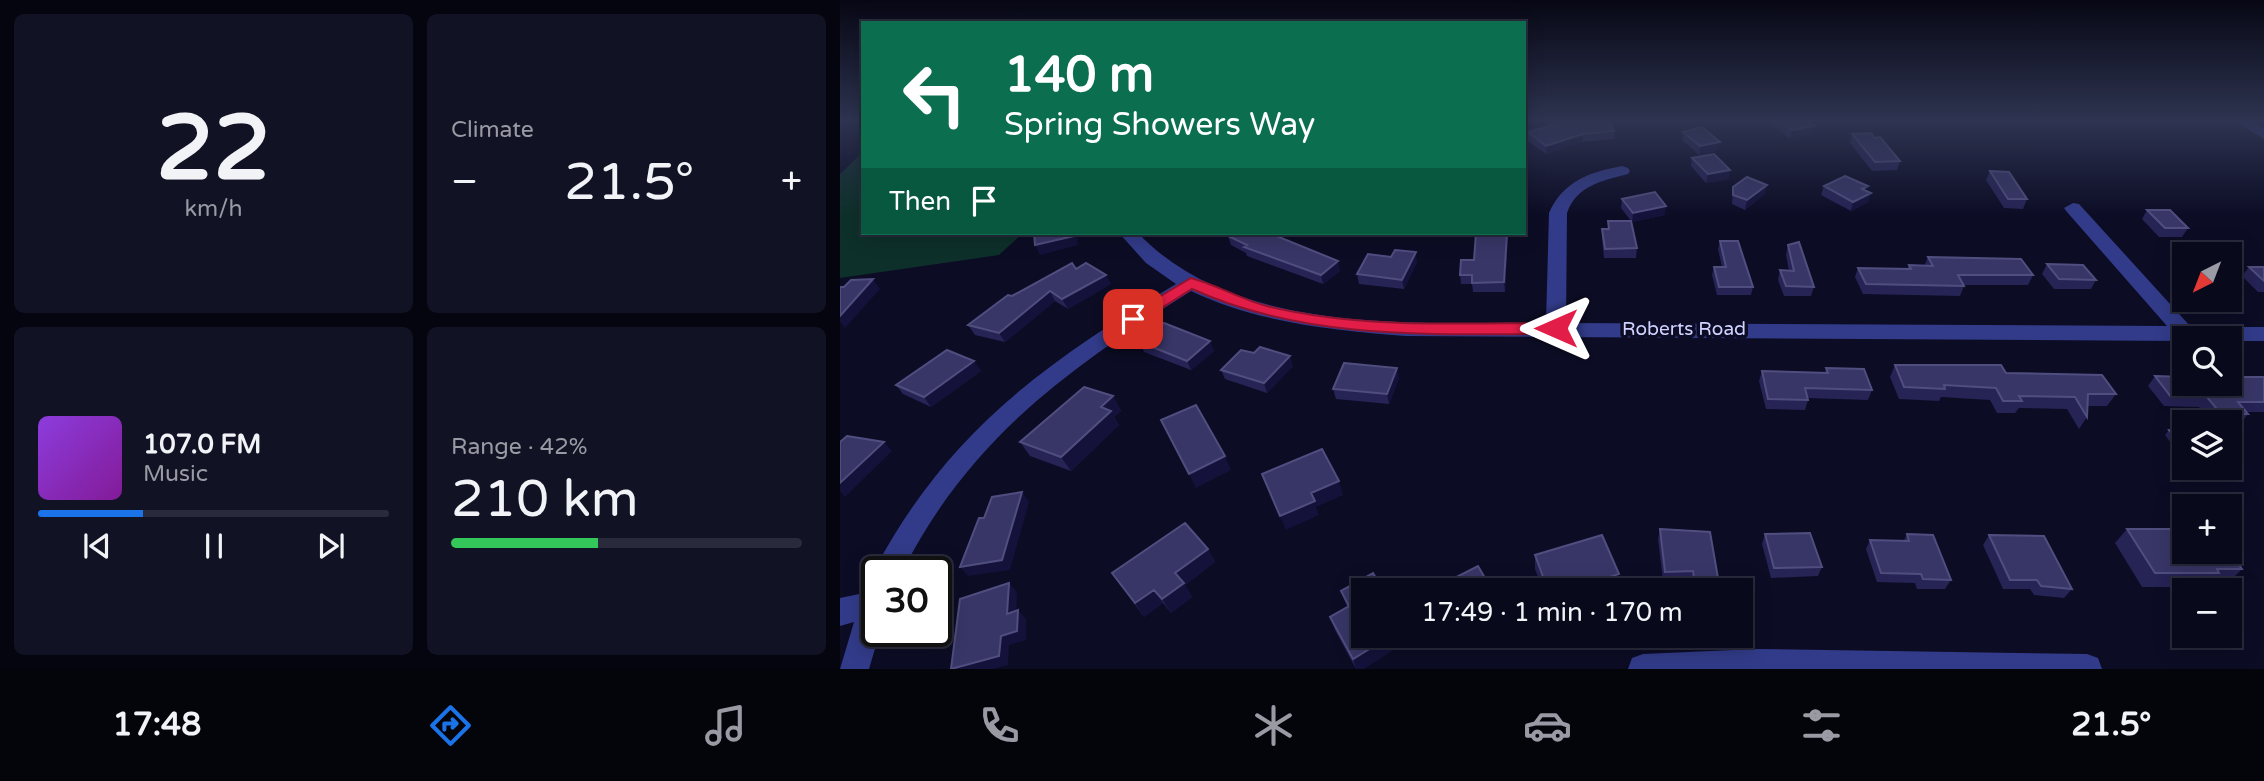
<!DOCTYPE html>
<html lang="en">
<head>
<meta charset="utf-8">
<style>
  :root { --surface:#09091c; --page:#121225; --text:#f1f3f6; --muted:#999aa3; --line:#292a3b; --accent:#1a73e8 }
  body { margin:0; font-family:"Varela Round",sans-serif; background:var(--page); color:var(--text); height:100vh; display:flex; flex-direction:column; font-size:26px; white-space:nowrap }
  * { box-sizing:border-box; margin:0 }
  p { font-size:23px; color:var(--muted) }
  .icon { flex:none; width:38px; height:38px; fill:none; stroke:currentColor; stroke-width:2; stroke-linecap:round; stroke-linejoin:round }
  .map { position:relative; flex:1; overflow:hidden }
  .panel { display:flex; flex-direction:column; gap:14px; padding:14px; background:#05050f; width:840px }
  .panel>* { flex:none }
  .guide { position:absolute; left:21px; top:21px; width:665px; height:214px; border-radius:0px; box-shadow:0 4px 18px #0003,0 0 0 2px var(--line); background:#0b6e4f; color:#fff; overflow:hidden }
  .needle { width:46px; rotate:222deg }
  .tools { position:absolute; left:1332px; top:242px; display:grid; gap:14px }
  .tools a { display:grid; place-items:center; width:70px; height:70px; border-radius:0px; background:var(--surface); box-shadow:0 4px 18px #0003,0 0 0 2px var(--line); font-size:35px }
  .speed { position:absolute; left:21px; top:556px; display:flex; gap:14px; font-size:35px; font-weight:700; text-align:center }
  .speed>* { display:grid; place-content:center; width:91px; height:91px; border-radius:50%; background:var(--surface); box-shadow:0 4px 18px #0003,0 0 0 2px var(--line); line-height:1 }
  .speed .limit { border:4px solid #111; border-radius:10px; background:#fff; color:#111 }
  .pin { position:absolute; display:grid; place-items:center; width:60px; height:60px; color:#fff; margin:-30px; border-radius:14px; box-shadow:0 4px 10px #0006 }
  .me { position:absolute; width:77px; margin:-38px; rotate:270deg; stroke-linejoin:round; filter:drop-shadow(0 0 5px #0008) }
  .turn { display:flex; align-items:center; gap:24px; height:147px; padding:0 28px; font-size:32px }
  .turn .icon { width:91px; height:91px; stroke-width:2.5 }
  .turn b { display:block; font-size:49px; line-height:60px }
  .then { display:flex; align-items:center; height:66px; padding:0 28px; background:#0003; gap:14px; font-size:26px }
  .big { font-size:52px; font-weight:600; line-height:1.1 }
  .panel .card { flex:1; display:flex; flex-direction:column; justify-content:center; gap:10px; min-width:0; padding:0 24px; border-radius:10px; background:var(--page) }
  .panel .dial { align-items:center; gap:0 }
  .dial b { font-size:91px; line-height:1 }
  .song { display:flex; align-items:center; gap:21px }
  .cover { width:84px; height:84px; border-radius:10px; background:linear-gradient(135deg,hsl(270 70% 55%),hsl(290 70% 35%)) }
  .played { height:7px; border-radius:4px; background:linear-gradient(90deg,var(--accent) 30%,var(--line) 30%) }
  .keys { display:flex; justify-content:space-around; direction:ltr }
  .heat { display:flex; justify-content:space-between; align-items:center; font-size:38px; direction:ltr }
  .charge { height:10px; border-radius:5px; background:linear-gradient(90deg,#34c759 42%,var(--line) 0) }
  .panel .tiles { flex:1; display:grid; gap:14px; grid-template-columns:repeat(2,1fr) }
  .trip { position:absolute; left:511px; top:578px; width:402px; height:70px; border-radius:0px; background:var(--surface); box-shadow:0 4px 18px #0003,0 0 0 2px var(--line); font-weight:600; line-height:70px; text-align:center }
  .dock { display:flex; height:112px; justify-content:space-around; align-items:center; background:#04040b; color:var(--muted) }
  .dock .icon { width:49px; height:49px }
  .dock .active { color:var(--accent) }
  .dock b { font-size:32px; color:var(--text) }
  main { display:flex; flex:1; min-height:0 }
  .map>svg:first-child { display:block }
</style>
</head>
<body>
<main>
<section class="panel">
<div class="tiles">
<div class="card dial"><b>22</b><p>km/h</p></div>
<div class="card"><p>Climate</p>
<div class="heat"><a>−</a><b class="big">21.5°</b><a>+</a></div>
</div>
<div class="card">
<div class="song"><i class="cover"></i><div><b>107.0 FM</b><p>Music</p></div></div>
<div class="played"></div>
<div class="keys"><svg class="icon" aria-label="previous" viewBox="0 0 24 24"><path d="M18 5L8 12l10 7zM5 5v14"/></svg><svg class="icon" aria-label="pause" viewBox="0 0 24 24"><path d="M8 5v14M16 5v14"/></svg><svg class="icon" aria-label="next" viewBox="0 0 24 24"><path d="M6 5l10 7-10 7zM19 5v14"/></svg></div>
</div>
<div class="card"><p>Range · 42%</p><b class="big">210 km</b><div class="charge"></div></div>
</div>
</section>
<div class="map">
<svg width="1424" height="669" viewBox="0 0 1424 669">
  <rect width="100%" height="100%" fill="#0c0c25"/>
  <path fill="#0e302a" d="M23,152v81h160l-24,22 -159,23v-104z"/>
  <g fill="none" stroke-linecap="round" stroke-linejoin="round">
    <path fill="#323b89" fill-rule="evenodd" d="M1395,121h18l11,7v11z
      M782,166l6,2 2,3 -2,3c-26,7 -51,11 -61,39l-1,110 601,3 -100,-114 -3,-4 9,-5 6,1 112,123h73v14h-34v-3h-46v3l-778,-5c-73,-6 -148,-13 -215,-45 -123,78 -221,147 -289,281h-25v6l-3,-6 4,-9c74,-135 169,-201 298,-279l-30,-21 -27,-30h19c98,103 276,89 408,90l3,-110c14,-32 41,-41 73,-47z
      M37,582v50h3l-11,37h-29l14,-47 -14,4v-28l24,-5 3,-7z
      M916,649l331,5 11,4 4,11h-474l4,-11 11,-4z"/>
  </g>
  <path fill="#262355" d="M927,121h42l4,13 -23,5z
    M774,131v8l-32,3 -36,12 -18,-13v-9z
    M843,132l35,18 -19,5 -17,-15z
    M1012,134l48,27 -3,9 -25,1 -22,-28z
    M852,158l37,21 -23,4 -15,-17z
    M1150,171l37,28 -4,10 -19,-1 -18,-28z
    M984,186l42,5 2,11 -17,9 -30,-16z
    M893,187l32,7 -20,16 -13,-6z
    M782,199l43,16 -33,7 5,26 -1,10h-32l-2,-20v-9h6v-8h23l-10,-13z
    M1307,210l41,18 -6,9h-23l-17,-18z
    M636,233h32l-3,59h-32l-1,-8h-11l-1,-9 14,-15z
    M388,236l112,35 -17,13 -76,-28 -1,-3 -15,-8z
    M880,241l33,46 -2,8h-34l-5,-20 2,-8h8l-4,-18z
    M948,245l26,42 -3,9h-27l-6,-16 2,-10 9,1 -3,-16z
    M1088,257l105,18 -5,10h-65l1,1 -4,10 -97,-2 -8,-17 3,-9 49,1 2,-4 15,1z
    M577,262l-13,27 -45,-5 -2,-10z
    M1207,264l49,16 -5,9h-37l-12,-15z
    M1409,267h15v25h-6l-16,-16z
    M236,269l35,15 -43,25 -13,-8 -50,41 -30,-7 -7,-10 44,-29z
    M300,342l74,9 -23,19 -47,-18z
    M1055,365l111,8 110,21 -9,12h-19l-1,11 -8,12 -12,-20 -48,-1 -4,5h-18l-7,-13 -49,-3 -2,4 -40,-2 -9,-22z
    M453,366l-26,27 -42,-14 -4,-9z
    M986,368l46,22 -4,10 -60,-2v2l-3,10 -39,-1 -7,-28 3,-10 63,2z
    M141,371l-50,36 -28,-13 -7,-9z
    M1315,376l109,1v35h-18l2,2 -8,10h-10v-2h-19l-12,-15 -35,-1 -16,-20z
    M559,378l-10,26 -53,-5 -3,-10z
    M273,396l8,15 -7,6 5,8 -48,46 -41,-15 -10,-14z
    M1329,430h15v27h-3l-16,-22z
    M820,529l58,49 -2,9h-25l-1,-6h-27l-5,-42z
    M1287,529l115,40 -14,14h-19l-4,4h-63l-27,-44z
    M925,534l57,33 -4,9 -47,2 -9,-34z
    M1067,534l44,46 -6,9h-28l-2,-6 -38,-1 -11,-33 4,-9h34z
    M1149,535l83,54 -8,9 -30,-3 -4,-6h-27l-20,-44z
    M368,549l7,13 -30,23 7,12 -21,16 -8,-10 -19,14 -32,-44z
    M695,555l83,33 -5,2h-70l-8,-21z
    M501,591l68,49 -46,29h-7l-21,-39 -5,-13 17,-10z"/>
  <path fill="#14123a" d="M975,126l-2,8 -23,5 2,-9z
    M743,134l-1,8 -36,12v-8z
    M880,142l-2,8 -19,5 1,-9z
    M890,170l-1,9 -23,4 2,-9z
    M927,185l-2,9 -20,16 2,-10z
    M1031,193l-3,9 -17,9 2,-9z
    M826,206l-1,9 -33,7 1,-9z
    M233,233h4l1,12 -38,10 -5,-10z
    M667,233h1l-3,59 -1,-10z
    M576,252l1,10 -13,27 -2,-9z
    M498,261l2,10 -17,13 -2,-9z
    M266,275l5,9 -43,25 -6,-10z
    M33,279l7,10 -35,39 -5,-6v-6z
    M210,291l5,10 -50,41 -6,-9z
    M370,341l4,10 -23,19 -4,-9z
    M450,356l3,10 -26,27 -3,-10z
    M134,361l7,10 -50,36 -7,-10z
    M557,368l2,10 -10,26 -2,-10z
    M273,396l8,15 -7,6 5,8 -48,46 -10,-14 40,-50z
    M44,442l8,9 -47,46 -5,-6v-8z
    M385,456l6,14 -35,18 -7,-14z
    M499,481l4,14 -27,12 3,8 -33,15 -6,-14 31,-23z
    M182,492l7,10 -19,68 -42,6 -8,-9z
    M368,549l7,13 -30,23 7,12 -21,16 -9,-14 13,-26z
    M779,574l-1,14 -5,2h-43z
    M169,583l8,9 -1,31 -9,-9z
    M314,590l9,13 -19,14 -9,-14z
    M178,610l8,9v21l-17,5 -1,20 -15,4h-40l48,-33z
    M552,635h16l1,5 -46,29h-7l-3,-10z
    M614,635h18l-16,9z"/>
  <path fill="#383667" stroke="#504e7f" stroke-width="2" d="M727,121h42l5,10 -31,3 -37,12 -18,-14z
    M939,121h30l6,5 -23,4z
    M862,127l18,15 -20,4 -17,-14z
    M1031,133l4,5 5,-1 20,24 -25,1 -23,-28z
    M874,154l16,16 -22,4 -16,-16z
    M1150,171l19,1 18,27h-19z
    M1005,176l23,10 -6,3 9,4 -18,9 -29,-16z
    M907,177l20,8 -20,15 -14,-5v-8z
    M815,192l11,14 -33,7 -11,-14z
    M1307,210h23l18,18h-23z
    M768,221h23l6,27 -32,1 -3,-20h7z
    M194,233h39l1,3 -39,9z
    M393,233h36l69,28 -17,14 -77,-28 3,-2 -19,-9z
    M636,233h31l-3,49 -32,1v-8h-12l1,-15h13z
    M880,241h18l15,46h-34l-5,-20h12z
    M959,242l15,45 -28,-1 -6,-16 14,1 -6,-26z
    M555,250l21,2 -14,28 -45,-6 11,-20 23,3z
    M1088,257l93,2 12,16h-75l6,11 -98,-2 -8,-16 53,1 -2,-4 24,1z
    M232,263l4,6 10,-6 20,12 -44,24 -12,-8 -51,42 -31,-8 40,-30 4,1z
    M1207,264l36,1 13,15 -37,-1z
    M1409,267h15v14z
    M33,279l-33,37v-29h4l7,-7z
    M324,323l46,18 -23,20 -47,-19z
    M420,347l30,9 -26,27 -43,-13 20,-20 13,3z
    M107,350l27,11 -50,36 -28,-12z
    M504,363l53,5 -10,26 -54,-5z
    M1055,365h106l5,8 96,2 14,19h-28l-1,23 -12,-20 -56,-1 3,5h-19l-7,-13 -52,-3 1,4 -41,-2z
    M986,368l38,1 8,21 -67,-2 3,12 -40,-1 -6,-28 66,2z
    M1315,376l29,1v6h46v-6h34v25h-26l10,12h-27l-14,-17h-36z
    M244,387l29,9 -12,11 10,4 -50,46 -41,-15z
    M356,405l29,51 -36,18 -28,-54z
    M1329,430h15v21z
    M7,436l37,6 -44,41v-41z
    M482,449l17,32 -28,12 4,8 -35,15 -18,-42z
    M182,492l-20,68 -42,7 19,-49h5l8,-21z
    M345,523l23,26 -33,24 9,10 -22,16 -8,-9 -19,13 -23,-30z
    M820,529l50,3 8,46h-24l-1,-7 -28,1z
    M1287,529h57v22h45l13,18h-25l2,4h-64z
    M970,533l12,34 -48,1 -9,-34z
    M1067,534l26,1 18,45 -28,-1 -2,-5 -40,-1 -11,-33 39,1z
    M762,535l17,39 -49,16h-22l-13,-35z
    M1149,535l55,1 28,53 -31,-3 -4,-6h-27z
    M638,566l14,24h-61z
    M533,573l10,17h-20v45h29l-39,24 -23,-42 19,-11 -8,-15z
    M169,583l-2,31 11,-4 -1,21 -16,5 -2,20 -48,13 9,-70z"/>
  <linearGradient id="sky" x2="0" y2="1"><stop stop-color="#070714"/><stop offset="0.56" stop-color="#2e3451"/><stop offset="1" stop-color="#2e3451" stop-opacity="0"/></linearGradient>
  <rect width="1424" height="215" fill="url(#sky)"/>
  <path fill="#e11d48" stroke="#92132f" stroke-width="2" d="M351,278c26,7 49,21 76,28 94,23 193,17 289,17l8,5 -8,6c-123,0 -249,7 -364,-45l-54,34h-11l-2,-4 2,-3z"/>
  <g text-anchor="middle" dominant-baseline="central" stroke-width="7" stroke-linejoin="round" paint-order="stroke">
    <g font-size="19" fill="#d0d2ff" stroke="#0c0c25">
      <text x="844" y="329">Roberts Road</text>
    </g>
  </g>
</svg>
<div class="tools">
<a><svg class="needle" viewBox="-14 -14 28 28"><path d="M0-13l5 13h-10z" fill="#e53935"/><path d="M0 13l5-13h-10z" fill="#999aa3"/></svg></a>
<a><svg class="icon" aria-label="search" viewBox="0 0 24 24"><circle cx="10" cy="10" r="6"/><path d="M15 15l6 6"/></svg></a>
<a><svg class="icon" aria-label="layers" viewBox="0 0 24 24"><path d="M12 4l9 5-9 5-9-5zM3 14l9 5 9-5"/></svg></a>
<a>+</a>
<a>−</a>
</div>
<div class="speed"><div class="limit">30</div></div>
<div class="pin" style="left:293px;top:319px;background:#d93025"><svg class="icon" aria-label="arrive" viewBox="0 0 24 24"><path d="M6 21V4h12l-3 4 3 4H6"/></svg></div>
<svg class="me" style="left:716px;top:328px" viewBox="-20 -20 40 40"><path d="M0-17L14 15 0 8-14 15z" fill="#e11d48" stroke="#fff" stroke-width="4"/></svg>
<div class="trip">17:49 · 1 min · 170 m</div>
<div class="guide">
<div class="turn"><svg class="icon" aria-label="left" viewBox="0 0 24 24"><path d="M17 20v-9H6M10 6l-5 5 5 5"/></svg><div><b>140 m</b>Spring Showers Way</div></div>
<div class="then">Then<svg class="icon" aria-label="arrive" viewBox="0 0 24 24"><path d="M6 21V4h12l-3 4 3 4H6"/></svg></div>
</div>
</div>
</main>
<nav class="dock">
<b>17:48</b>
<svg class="icon active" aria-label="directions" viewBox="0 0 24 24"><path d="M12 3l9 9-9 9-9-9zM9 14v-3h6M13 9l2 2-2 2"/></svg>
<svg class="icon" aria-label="music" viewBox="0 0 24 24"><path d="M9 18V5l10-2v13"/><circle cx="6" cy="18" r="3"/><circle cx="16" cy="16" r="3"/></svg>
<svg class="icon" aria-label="phone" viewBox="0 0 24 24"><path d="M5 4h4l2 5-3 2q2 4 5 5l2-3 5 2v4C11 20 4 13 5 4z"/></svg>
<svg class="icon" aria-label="climate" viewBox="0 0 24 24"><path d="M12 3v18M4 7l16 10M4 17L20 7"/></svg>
<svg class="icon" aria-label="car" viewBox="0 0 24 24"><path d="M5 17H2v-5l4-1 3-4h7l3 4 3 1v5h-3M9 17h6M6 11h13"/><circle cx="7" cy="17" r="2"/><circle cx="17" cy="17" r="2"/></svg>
<svg class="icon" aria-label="filters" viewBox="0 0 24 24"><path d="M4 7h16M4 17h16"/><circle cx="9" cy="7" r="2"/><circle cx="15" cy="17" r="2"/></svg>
<b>21.5°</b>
</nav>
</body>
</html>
